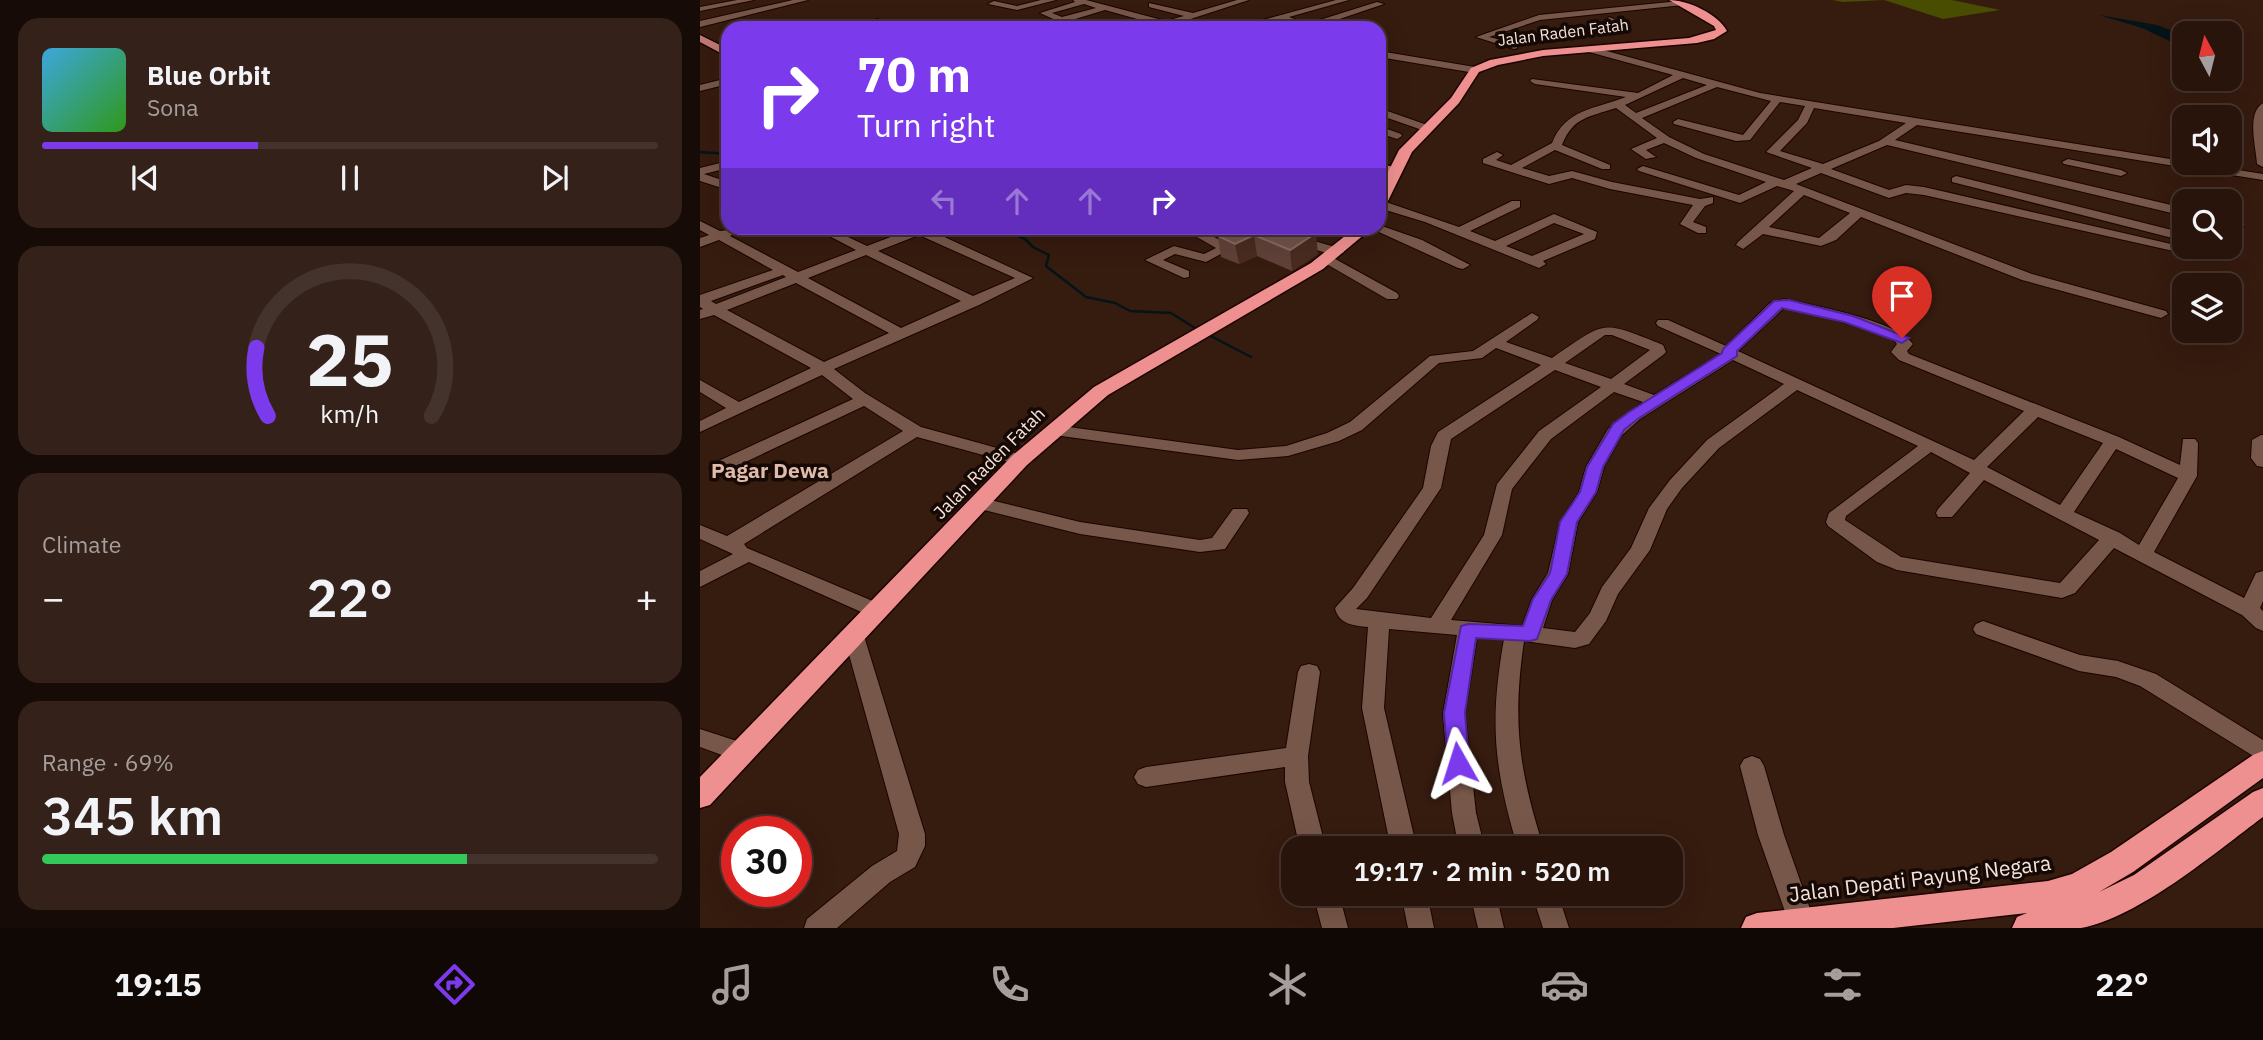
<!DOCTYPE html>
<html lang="en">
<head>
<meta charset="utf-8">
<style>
  :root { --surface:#28140b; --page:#342119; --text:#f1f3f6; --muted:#a59e9d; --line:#44332c; --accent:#7c3aed }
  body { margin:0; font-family:"IBM Plex Sans",sans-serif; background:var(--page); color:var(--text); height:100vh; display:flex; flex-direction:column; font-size:26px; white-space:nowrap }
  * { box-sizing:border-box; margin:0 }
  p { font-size:23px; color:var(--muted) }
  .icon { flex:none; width:38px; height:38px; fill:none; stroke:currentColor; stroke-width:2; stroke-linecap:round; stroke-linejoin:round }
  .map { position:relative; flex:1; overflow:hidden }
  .details { display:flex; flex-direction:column; gap:18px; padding:18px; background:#160b06; width:700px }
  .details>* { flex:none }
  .guide { position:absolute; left:21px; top:21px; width:665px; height:214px; border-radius:21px; box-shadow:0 7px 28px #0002,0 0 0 2px var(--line); background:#7c3aed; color:#fff; overflow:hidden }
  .needle { width:46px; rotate:353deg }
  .fabs { position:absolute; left:1472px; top:21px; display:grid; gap:14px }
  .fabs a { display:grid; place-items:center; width:70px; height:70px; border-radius:14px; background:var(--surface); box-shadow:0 7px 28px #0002,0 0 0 2px var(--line); font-size:35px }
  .speed { position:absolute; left:21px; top:816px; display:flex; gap:14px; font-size:35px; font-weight:700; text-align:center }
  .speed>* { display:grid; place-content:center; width:91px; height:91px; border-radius:50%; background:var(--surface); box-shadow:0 7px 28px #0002,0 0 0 2px var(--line); line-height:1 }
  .speed .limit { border:10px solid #d22; background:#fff; color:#111 }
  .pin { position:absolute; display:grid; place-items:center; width:60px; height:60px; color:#fff; margin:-72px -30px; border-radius:50% 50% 50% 0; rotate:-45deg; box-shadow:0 0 7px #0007 }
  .pin .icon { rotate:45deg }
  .me { position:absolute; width:77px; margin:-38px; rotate:354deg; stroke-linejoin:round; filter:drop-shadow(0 0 5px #0008) }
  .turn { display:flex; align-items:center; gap:24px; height:147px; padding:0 21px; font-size:32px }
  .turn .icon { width:91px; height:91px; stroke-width:2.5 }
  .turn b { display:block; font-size:49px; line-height:60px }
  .lanes { display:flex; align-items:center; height:66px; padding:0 21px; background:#0003; justify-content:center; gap:35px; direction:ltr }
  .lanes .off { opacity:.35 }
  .big { font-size:52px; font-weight:600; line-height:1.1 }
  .details .tile { flex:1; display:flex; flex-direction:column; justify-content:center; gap:10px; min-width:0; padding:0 24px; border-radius:21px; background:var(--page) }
  .details .dial { align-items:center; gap:0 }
  .dial svg { height:182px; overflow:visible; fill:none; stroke:var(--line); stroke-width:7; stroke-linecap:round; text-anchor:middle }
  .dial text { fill:var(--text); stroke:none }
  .song { display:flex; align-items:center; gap:21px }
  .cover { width:84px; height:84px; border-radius:10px; background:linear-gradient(135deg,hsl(200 70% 55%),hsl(110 70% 35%)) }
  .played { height:7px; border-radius:4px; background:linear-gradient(90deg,var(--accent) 35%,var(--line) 35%) }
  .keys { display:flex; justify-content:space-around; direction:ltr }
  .heat { display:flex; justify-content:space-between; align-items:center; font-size:38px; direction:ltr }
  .charge { height:10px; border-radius:5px; background:linear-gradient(90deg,#34c759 69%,var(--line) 0) }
  .trip { position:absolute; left:581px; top:836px; width:402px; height:70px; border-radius:21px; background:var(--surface); box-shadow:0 7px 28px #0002,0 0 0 2px var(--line); font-weight:600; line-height:70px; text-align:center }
  .tabs { display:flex; height:112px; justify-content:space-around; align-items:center; background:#100804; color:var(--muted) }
  .tabs .icon { width:49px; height:49px }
  .tabs .selected { color:var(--accent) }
  .tabs b { font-size:32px; color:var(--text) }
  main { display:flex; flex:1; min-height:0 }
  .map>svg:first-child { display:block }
</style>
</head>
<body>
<main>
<section class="details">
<div class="tile">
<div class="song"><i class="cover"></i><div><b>Blue Orbit</b><p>Sona</p></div></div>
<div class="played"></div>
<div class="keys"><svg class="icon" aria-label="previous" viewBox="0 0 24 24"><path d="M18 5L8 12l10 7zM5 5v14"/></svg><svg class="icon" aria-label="pause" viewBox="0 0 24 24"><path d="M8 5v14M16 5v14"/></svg><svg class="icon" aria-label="next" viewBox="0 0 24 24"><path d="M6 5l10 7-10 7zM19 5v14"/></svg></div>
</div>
<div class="tile dial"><svg viewBox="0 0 100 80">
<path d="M14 69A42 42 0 1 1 86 69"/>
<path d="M14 69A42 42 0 0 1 9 39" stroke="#7c3aed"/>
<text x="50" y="56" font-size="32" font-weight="700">25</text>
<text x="50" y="72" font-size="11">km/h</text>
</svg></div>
<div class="tile"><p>Climate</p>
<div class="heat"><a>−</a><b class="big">22°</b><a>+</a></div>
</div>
<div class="tile"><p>Range · 69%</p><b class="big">345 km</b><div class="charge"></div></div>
</section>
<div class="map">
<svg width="1563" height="928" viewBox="0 0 1563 928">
  <rect width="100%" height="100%" fill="#361b0f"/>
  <path fill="#484d01" d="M1132,0h120l48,10 -57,9 -59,-19 -41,2z"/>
  <path fill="#051418" d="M1399,15l58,10 27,10v32l-10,-7 4,-15 -36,-17z"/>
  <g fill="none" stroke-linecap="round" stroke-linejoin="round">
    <path stroke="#051418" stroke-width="2.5" d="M0,152l28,2
      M297,228l28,11 8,8 16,8 -3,11 40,31 29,6 15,8 41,2 29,18
      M507,334l44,23"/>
    <g stroke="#1c0400" stroke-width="2">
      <path id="minor" d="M37,0h17l-54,11v-4z
        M93,0h15l-108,27v-6z
        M341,0h15l-39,10 -29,-6 6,-3 23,5z
        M373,0h13l80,21 18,-5 -35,-9v-4l44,10 44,-13h12l-83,27 -61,-17 -43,13 -22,-10 35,-11zM384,4l12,4 -34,9 -10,-4z
        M636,0h13l-60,17 18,7 70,-22 7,2 -71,24c-13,0 -23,-8 -34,-8 -15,-1 -31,8 -46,8z
        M980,1l3,4 -143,15 -51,17 28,7v4l-3,1 -38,-12 63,-22z
        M909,17l19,8 1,2 -4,3 -19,-8z
        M178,19l3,5 -27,4 1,-2z
        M892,47l168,46 503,81v6l-346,-55 -22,15 289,68v8l-297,-71 -56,24 58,21 17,-5 18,2 260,60h25l-18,8 -267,-60 -18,-2 -17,5 -68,-25 -25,11 236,90 134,37 2,3 -7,4 -139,-38 -161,-63 -25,23 -15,6 -58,-12 -20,15 -7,-4 2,-3 56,-51 -17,-5 -37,17 -101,-32 -2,-2 6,-3 96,29 27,-13 -70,-24 -32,-15 -18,7 10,7 -10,2 -15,-10 26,-11 -41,-30c-27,9 -43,9 -54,37l48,20v4h-8l-47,-19 -33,18 27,8 23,-5 40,11 88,17 13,-2v6l-8,3 -12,16 13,5v6h-8l-18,-9 13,-19 -83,-16 -38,-11 -23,6 -66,-21v-4l14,-7 6,3 -7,5 15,5 41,-22c13,-34 43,-34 74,-46l-91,-13 -5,-3 2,-2 106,14 35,-18 -84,-23v-4zM983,78l24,7 -71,28 -11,-8zM1017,87l54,14 -28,34 -65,-16 -5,3 1,2 62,17 14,-1 30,-38 25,4 -7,14 -32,32 46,16 -28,12 -80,-26 -35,-17 -27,-19zM1114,108l92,15 -27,18 -56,23 -43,-13 27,-28zM1104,195l46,18 -31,25 -50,-11z
        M679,51l96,16 5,3 -5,3 -96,-16z
        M28,78v6l-28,7v-6z
        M1563,103v64l-6,-3c-1,-17 -11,-51 6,-61z
        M679,108l51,18 1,2 -9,2 -43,-15z
        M679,126l22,8 1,2 -5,3 -18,-6z
        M1368,159l53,11 6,3 -6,3 -57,-12 -2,-2z
        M28,161v7l-24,6 24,8v8l-28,-9v-13z
        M1256,176l228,57v8l-232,-59v-4z
        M680,200l79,27 53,-26h8v6l-50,24 25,10 59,-27 43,18 -2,7 -52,22 3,3 -7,4 -114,-46 -46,-14zM854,223l30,11 -52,22 -26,-10z
        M1530,219l14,8 -14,11z
        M0,221l20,10 24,-3 -14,8 68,36 58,-22 -42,-22h15l38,18 42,-16 -1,-2h17l108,50 -54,27 -145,64 31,24 56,34 105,29 3,4 -3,4 -6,1 -103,-28 -173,107 3,4 135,57 3,5 -3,5 -7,2 -7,-2 -119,-53 -49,25v-16l33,-17 -33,-15v-14l27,11 176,-105 -39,-25 -140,66h-12l-3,-4 3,-4 141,-65 -31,-24 -122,57v-11l26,-13 -26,-16v-12l39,22 72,-34 -97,-53 -14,4v-9l3,-1 -3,-2v-12l73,-25 -54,-30 -19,7v-9l9,-3 -9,-5zM219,235l96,43 -42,18 -95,-45zM166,255l95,46 -60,27 -93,-50zM83,275l3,2 -70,27 -5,-3zM96,283l93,50 -65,29 -97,-52z
        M679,225l43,15 48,25 -7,4 -5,-1 -88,-40h9z
        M481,228h15l30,15 13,-6 6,4 -39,21 -31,-8 -12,6 26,11v6l-5,1 -39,-18 29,-14 30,8 12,-6z
        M597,236l45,13 2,3 -7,4 -45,-13 -1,-3z
        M628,255l69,38 2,3 -2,3h-10l-64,-37 -2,-3z
        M1084,299c31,7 111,21 129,45l-6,7 2,3 210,83 61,28 3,-26h12l3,4 -1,33 -43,76 90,46 12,-25 7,-2v30l-3,7 3,3v20l-7,-3 -14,-13 -128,-67 -39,45 -13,5 -165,-28 -20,-8 -49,-36 -2,-4 3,-9 89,-67 -121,-56 -78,58 -37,40 -15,21 -17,41 -32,44 -12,27 -17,23 -14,4 -51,-7c-12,83 -5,129 20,208h-26c-24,-81 -29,-126 -14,-210l-27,-2 -12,77 11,99 9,36h-26l-7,-36 -9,-99 14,-79 -68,-6 -5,79 33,141h-26l-29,-141 6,-81c-14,-1 -30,-3 -33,-19l18,-20 70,-100 8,-42 7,-14 103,-67 -45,-17 -14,10 -43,5 -77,67 -23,11 -51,15 -50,4 -184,-25 -8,-5 8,-5 184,25 48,-4 41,-13 23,-11 80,-66 43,-5 59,-38 7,4 -2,3 -31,22 46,16c56,-38 48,-38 111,-13l3,7 -3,3 -39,29 30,11 67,-41 -63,-28 -2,-3 2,-3h10l58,26 44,-43zM1085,307l58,15 50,17 4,5 -6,8 8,8 125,51 -50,49 -236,-109zM905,335h7l38,15 -39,29 -46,-16zM1033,360l51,24 -77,56 -37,40 -21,28 -18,40 -29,39 -12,26 -15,19 -32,-4 9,-28 16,-26 10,-52 19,-30 7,-25 17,-31 19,-17zM855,370l46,17 -62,44 -42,53 -13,51 -53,83 -75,-9 11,-11 74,-110 10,-49zM914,392l29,10 -35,27 -22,38 -7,25 -19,30 -12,51 -16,26 -10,27 -71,-6 51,-85 10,-46 39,-50zM1338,417l65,26 -43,62 -73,-38zM1416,449l62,29 -39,67 -19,-12 -46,-21zM1231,452l39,21 -32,36 -2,4 2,4h14l32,-37 115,60 -39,43 -159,-26 -56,-37 1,-4z
        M1561,435h2v32l-6,-1 -6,-8 1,-18z
        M278,497l102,25 120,18 12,-2 21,-29h14l2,4 -24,36 -25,3 -120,-18 -108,-27 -3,-4z
        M1283,621l97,34 38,6 38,13 107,66v22l-123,-76 -24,-9 -37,-6 -103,-37 -3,-5 3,-5z
        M153,625l7,3 3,5 62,201v12l-10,21 -25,15 -53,46h-33l3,-9 65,-53 25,-15 2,-17 -56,-201 3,-5z
        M609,664l8,2 3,6 -12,84 1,26 17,67h-26l-15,-67v-15l-139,20 -8,-3 -4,-7 4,-7 8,-3 140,-19 12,-76 3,-6z
        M0,729l49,16 4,7 -4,7 -8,3 -41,-15z
        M1052,756l8,3 4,7 20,69 31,88 -2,5h-22l-2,-5 -31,-88 -18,-69 4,-7z
        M613,894h26l9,34h-26z
        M701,894h26l7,34h-26z
        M770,894h26l8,34h-26z
        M832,894h26l11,34h-26z"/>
    </g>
    <g stroke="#1c0400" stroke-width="3">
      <path id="major" d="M0,35l28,14v8l-28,-15z
        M679,164l21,4 2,3 -7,4 -16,-3z"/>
    </g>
    <g stroke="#1c0400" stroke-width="3">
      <path id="highway" d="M969,0c19,0 49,14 58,31l-13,8 -17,4 -154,13 -45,9 -19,7 -20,31 -47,49 -26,53 -7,4v-19l20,-40 52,-52 20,-30 19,-8 53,-10 146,-12 27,-8 -2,-4z
        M655,228h17l-49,41 -215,126 -81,70 -317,340 -10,3v-31l313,-322 81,-68 217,-124z
        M1563,751v27l-130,94 -34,20 35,-17 119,-83 10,-4v29c-47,35 -125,101 -182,111 -22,0 -47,0 -69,0l5,-11 10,-4 -134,15h-152l5,-11 11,-4 291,-32 24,-7 39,-22 142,-97z"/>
    </g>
    <use href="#minor" fill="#775749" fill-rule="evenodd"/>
    <use href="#major" fill="#bf7974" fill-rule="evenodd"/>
    <use href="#highway" fill="#ef9090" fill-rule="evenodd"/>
  </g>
  <path fill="#604138" d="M541,228l77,26 -26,17 -35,-15 -18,8 -18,-7 -3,-21z"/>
  <path fill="#492b20" d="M616,233l2,21 -26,17 -2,-21z
    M554,235l3,21 -18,8 -4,-20z"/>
  <path fill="#70524a" stroke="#856960" stroke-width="2" d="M541,228h54l21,5 -26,17 -36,-15 -19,9 -17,-8z"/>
  <path fill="#7c3aed" stroke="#51269a" stroke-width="2" d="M1089,300l64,16 56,22 -7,5 -58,-21 -62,-14 -45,43v5l-98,62 -15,12 -21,37 -7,25 -19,30 -10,52 -16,26 -14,39 -7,2 -54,-3 -11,75 4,50 -3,6 -8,3 -7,-3 -3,-6 -4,-50 17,-87 7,-2 55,2 10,-27 17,-26 10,-51 20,-30 7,-25 26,-43 16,-12 93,-59 1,-4 51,-48z"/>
  <g text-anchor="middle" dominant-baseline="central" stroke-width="7" stroke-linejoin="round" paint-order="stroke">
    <g font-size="16" fill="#f6e2da" stroke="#150905">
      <text transform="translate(863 32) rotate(-7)">Jalan Raden Fatah</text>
    </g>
    <g font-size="18" fill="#f6e2da" stroke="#150905">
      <text transform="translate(289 463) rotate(-45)">Jalan Raden Fatah</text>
    </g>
    <g font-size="21" font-weight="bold" fill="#e0baaa" stroke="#150905">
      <text x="70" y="470">Pagar Dewa</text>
    </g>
    <g font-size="21" fill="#f6e2da" stroke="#150905">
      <text transform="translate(1220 878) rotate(-7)">Jalan Depati Payung Negara</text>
    </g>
  </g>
</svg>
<div class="fabs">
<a><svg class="needle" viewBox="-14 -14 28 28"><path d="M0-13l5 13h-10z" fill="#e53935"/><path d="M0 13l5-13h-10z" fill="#a59e9d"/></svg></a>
<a><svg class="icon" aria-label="sound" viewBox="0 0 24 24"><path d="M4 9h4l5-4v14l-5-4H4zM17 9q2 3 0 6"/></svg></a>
<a><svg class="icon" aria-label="search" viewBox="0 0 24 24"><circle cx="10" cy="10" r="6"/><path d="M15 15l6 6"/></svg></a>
<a><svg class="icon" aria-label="layers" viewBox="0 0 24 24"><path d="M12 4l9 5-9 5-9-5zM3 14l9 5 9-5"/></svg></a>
</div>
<div class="speed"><div class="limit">30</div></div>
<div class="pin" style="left:1202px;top:338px;background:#d93025"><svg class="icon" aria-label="arrive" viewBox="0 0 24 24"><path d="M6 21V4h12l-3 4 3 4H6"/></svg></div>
<svg class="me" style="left:758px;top:763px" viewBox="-20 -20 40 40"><path d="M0-17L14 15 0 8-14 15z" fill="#7c3aed" stroke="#fff" stroke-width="4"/></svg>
<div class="trip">19:17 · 2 min · 520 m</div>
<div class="guide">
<div class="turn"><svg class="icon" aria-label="right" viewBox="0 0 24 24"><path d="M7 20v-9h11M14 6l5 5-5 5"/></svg><div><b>70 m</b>Turn right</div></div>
<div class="lanes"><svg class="icon off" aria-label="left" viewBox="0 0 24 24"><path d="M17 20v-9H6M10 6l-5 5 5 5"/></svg><svg class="icon off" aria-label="ahead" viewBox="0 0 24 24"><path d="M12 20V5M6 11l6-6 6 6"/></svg><svg class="icon off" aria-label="ahead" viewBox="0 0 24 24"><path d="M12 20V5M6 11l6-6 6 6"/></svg><svg class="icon" aria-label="right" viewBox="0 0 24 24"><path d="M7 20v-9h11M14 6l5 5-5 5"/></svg></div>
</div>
</div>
</main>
<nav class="tabs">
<b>19:15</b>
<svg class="icon selected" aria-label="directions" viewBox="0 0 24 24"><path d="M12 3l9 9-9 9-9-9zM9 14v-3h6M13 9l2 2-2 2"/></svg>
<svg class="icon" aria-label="music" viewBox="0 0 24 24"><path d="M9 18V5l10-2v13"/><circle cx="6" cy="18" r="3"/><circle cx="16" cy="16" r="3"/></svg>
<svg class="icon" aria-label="phone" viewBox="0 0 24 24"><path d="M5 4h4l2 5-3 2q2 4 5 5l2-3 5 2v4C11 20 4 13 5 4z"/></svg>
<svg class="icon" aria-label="climate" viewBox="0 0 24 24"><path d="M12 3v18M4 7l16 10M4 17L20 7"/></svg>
<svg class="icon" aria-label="car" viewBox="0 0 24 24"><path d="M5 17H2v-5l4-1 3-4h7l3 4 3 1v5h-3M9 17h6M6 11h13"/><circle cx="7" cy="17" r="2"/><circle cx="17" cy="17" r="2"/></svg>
<svg class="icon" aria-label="filters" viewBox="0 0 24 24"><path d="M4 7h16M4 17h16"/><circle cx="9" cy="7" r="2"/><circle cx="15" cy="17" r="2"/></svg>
<b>22°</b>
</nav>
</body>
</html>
